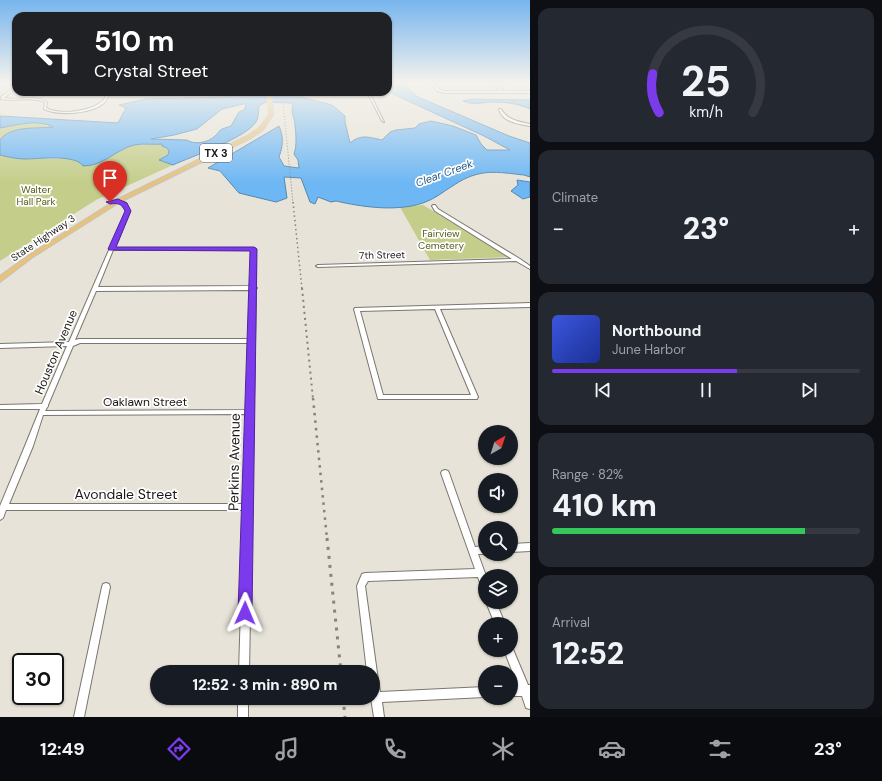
<!DOCTYPE html>
<html lang="en">
<head>
<meta charset="utf-8">
<style>
  :root { --surface:#171b24; --page:#242831; --text:#f1f3f6; --muted:#9ea1a6; --line:#363941; --accent:#7c3aed }
  body { margin:0; font-family:"DM Sans",sans-serif; background:var(--page); color:var(--text); height:100vh; display:flex; flex-direction:column; font-size:15px; white-space:nowrap }
  * { box-sizing:border-box; margin:0 }
  p { font-size:13px; color:var(--muted) }
  .icon { flex:none; width:22px; height:22px; fill:none; stroke:currentColor; stroke-width:2; stroke-linecap:round; stroke-linejoin:round }
  .map { position:relative; flex:1; overflow:hidden }
  .sheet { display:flex; flex-direction:column; gap:8px; padding:8px; background:#0d0f14; width:352px }
  .sheet>* { flex:none }
  .hud { position:absolute; left:12px; top:12px; width:380px; height:84px; border-radius:12px; box-shadow:0 1px 3px #0004; background:#202124; color:#fff; overflow:hidden }
  .needle { width:26px; rotate:39deg }
  .tools { position:absolute; left:478px; top:425px; display:grid; gap:8px }
  .tools a { display:grid; place-items:center; width:40px; height:40px; border-radius:50%; background:var(--surface); box-shadow:0 1px 3px #0004; font-size:20px }
  .speed { position:absolute; left:12px; top:653px; display:flex; gap:8px; font-size:20px; font-weight:700; text-align:center }
  .speed>* { display:grid; place-content:center; width:52px; height:52px; border-radius:50%; background:var(--surface); box-shadow:0 1px 3px #0004; line-height:1 }
  .speed .limit { border:2px solid #111; border-radius:6px; background:#fff; color:#111 }
  .pin { position:absolute; display:grid; place-items:center; width:34px; height:34px; color:#fff; margin:-41px -17px; border-radius:50% 50% 50% 0; rotate:-45deg; box-shadow:0 0 4px #0007 }
  .pin .icon { rotate:45deg }
  .me { position:absolute; width:44px; margin:-22px; rotate:1deg; stroke-linejoin:round; filter:drop-shadow(0 0 3px #0008) }
  .turn { display:flex; align-items:center; gap:14px; height:84px; padding:0 16px; font-size:18px }
  .turn .icon { width:52px; height:52px; stroke-width:2.5 }
  .turn b { display:block; font-size:28px; line-height:34px }
  .big { font-size:30px; font-weight:800; line-height:1.1 }
  .sheet .widget { flex:1; display:flex; flex-direction:column; justify-content:center; gap:6px; min-width:0; padding:0 14px; border-radius:12px; background:var(--page) }
  .sheet .dial { align-items:center; gap:0 }
  .dial svg { height:104px; overflow:visible; fill:none; stroke:var(--line); stroke-width:7; stroke-linecap:round; text-anchor:middle }
  .dial text { fill:var(--text); stroke:none }
  .song { display:flex; align-items:center; gap:12px }
  .cover { width:48px; height:48px; border-radius:6px; background:linear-gradient(135deg,hsl(230 70% 55%),hsl(230 70% 35%)) }
  .played { height:4px; border-radius:2px; background:linear-gradient(90deg,var(--accent) 60%,var(--line) 60%) }
  .keys { display:flex; justify-content:space-around; direction:ltr }
  .heat { display:flex; justify-content:space-between; align-items:center; font-size:22px; direction:ltr }
  .charge { height:6px; border-radius:3px; background:linear-gradient(90deg,#34c759 82%,var(--line) 0) }
  .trip { position:absolute; left:150px; top:665px; width:230px; height:40px; border-radius:20px; background:var(--surface); box-shadow:0 1px 3px #0004; font-weight:800; line-height:40px; text-align:center }
  .tab-bar { display:flex; height:64px; justify-content:space-around; align-items:center; background:#090b0e; color:var(--muted) }
  .tab-bar .icon { width:28px; height:28px }
  .tab-bar .on { color:var(--accent) }
  .tab-bar b { font-size:18px; color:var(--text) }
  main { display:flex; flex:1; min-height:0 }
  .map>svg:first-child { display:block }
</style>
</head>
<body>
<main>
<div class="map">
<svg width="530" height="717" viewBox="0 0 530 717">
  <rect width="100%" height="100%" fill="#e7e3d8"/>
  <path fill="#c4ce8a" d="M23,124h17l13,3 -26,1 -25,9 -2,3v-12z
    M162,144l7,7 -1,4 -9,5 14,5 -77,35 -96,61v-106l26,4h43l13,4 23,-3 2,-3 26,-12z
    M423,205l87,52 -80,3 -30,-53z"/>
  <path fill="#6db7f4" stroke="#5487b1" fill-rule="evenodd" d="M388,82h16l3,6 11,9 91,39 21,7v34l-6,-2c-28,-3 -44,-7 -70,10 -10,6 -19,14 -31,18 -27,9 -61,4 -87,-2l-5,1 -13,-5 -3,7 -5,-2 -9,-24 -17,-1 3,21 -11,4 -37,-9 -19,-22 -12,-3 71,-42c5,11 4,20 0,31l5,9 15,2 -1,-8 -4,-6c3,-8 2,-20 1,-29 0,-7 -5,-13 -2,-19l-2,-3 -25,-1 -7,4c0,1 -1,13 -2,14 -7,17 -67,37 -84,45l-14,-5 9,-5 1,-4 -2,-3 -5,-2v-2c-9,1 -19,-1 -28,1 -19,5 -30,21 -51,21 -7,-12 -45,-7 -58,-7 -8,0 -17,-2 -25,-4v-15c11,-15 37,-11 53,-13 -15,-8 -37,-2 -53,1v-12l118,7 8,-15 -7,-3 27,-6 80,-2 17,-3 44,1 3,-1v-2h7l5,5 30,8 13,11v6l5,21c11,-9 18,-6 32,-3l8,-8 6,-2 19,-2 4,-4 12,-3 22,5 23,9 5,9 6,6h23l-26,-14 -91,-42 -5,-6zM243,104h3l-1,5 -6,3 -8,14c-3,1 -6,2 -9,3 -3,1 -4,5 -7,7 -7,7 -21,9 -28,4l-36,-1 23,-4 23,-6 25,-20z
    M473,99l57,1v9c-13,-6 -26,-7 -40,-7 -10,1 -18,3 -27,-1z
    M517,180l13,2v15l-7,2 -12,-8 7,-6z"/>
  <g fill="none" stroke-linecap="round" stroke-linejoin="round">
    <path stroke="#5487b1" stroke-width="1" d="M510,86l-2,-3 3,-1"/>
    <g stroke="#7b776e" stroke-width="2">
      <path id="minor" d="M430,82h3l6,7 5,2h56l-9,-9h3l8,9h28v2h-86l-7,-2z
        M16,86v2l-12,10c15,3 30,-4 43,4l-1,6c13,7 43,4 55,-6 3,-2 5,-6 7,-10h2c-2,4 -3,8 -6,11 -12,11 -46,13 -60,6l1,-7c-14,-6 -29,0 -44,-3v-2z
        M367,92h2l15,30 -2,-1z
        M499,109h2c6,11 18,13 29,15v2c-11,-2 -28,-4 -31,-17z
        M117,200h2l7,3 4,8 -15,37h139l2,1v38l1,1 -1,1 -7,383h-10l5,-162h-238l-3,8 -3,2v-14l25,-60 15,-37h-40v-4l42,-1 25,-58 -67,2v-4l69,-2 57,-131 -3,-6 -6,-3zM113,250h139l-1,36 -153,1zM250,290l-1,49h-170l-4,1 21,-49zM80,343h169l-2,67 -202,1 3,-5v-1l25,-59zM247,414l-3,90h-235l24,-58 10,-31z
        M433,205h2l3,4 82,50 10,7v3l-14,-8 -198,6 -2,-1 2,-1 194,-6 -77,-48 -3,-5z
        M530,303v4l-90,2 38,88 -1,2h-99l-24,-90 1,-1zM435,309l36,86h-88l-23,-84z
        M445,470l3,1 1,2 26,74 10,-1v8h-7l8,22h-1v14l-3,-1 -4,-12 -110,4 -3,5 12,87 3,19 105,-5v10l-103,5 2,15h-10l-3,-19h2v-26h-6l-10,-86 5,-12 3,-1 110,-4 -34,-96 1,-2z
        M530,543v8l-19,1v-8z
        M106,583l3,1 1,3 -26,130h-10l28,-130 1,-3z
        M486,602h10l9,22h-10z
        M511,646l1,1 16,38h2v24l-4,-1 -4,-12h-11v-10h7l-14,-36h7z
        M238,698h10v19h-10z"/>
    </g>
    <g stroke="#c3c3c2" stroke-width="2">
      <path id="primary" d="M267,92h4l2,23 -10,15 -12,8 -131,64 -87,55 -33,25v-6l29,-21 87,-55 131,-64 12,-8 10,-13z"/>
    </g>
    <use href="#minor" fill="#fff" fill-rule="evenodd"/>
    <use href="#primary" fill="#e7c27a" fill-rule="evenodd"/>
    <path stroke="#86837c" stroke-width="1" stroke-dasharray="1 2" stroke-linecap="butt" d="M282,92l11,111"/>
    <path stroke="#86837c" stroke-width="1.5" stroke-dasharray="1.5 3" stroke-linecap="butt" d="M293,202l9,87"/>
    <path stroke="#86837c" stroke-width="2" stroke-dasharray="2 4" stroke-linecap="butt" d="M302,288l11,111"/>
    <path stroke="#86837c" stroke-width="2.5" stroke-dasharray="2.5 5" stroke-linecap="butt" d="M313,398l14,141"/>
    <path stroke="#86837c" stroke-width="3" stroke-dasharray="3 6" stroke-linecap="butt" d="M327,538l14,134
      M343,698l2,19"/>
  </g>
  <linearGradient id="sky" x2="0" y2="1"><stop stop-color="#77b5ed"/><stop offset="0.45" stop-color="#f4f2ed"/><stop offset="1" stop-color="#f4f2ed" stop-opacity="0"/></linearGradient>
  <rect width="530" height="183" fill="url(#sky)"/>
  <path fill="#7c3aed" stroke="#51269a" d="M118,199l9,4 4,8 -15,36h138l3,2 -5,364 -2,5 -5,2 -5,-2 -2,-5 12,-362 -141,-1 -1,-1 17,-38c-4,-8 -7,-8 -15,-7l-4,-2z"/>
  <g text-anchor="middle" dominant-baseline="central" stroke-width="3.5" stroke-linejoin="round" paint-order="stroke">
    <g font-size="10" fill="#555b1a" stroke="#fff">
      <text x="36" y="189">Walter<tspan x="36" dy="12">Hall Park</tspan></text>
      <text x="441" y="233">Fairview<tspan x="441" dy="12">Cemetery</tspan></text>
    </g>
    <g font-size="10" fill="#1a1815" stroke="#fff">
      <text transform="translate(43 238) rotate(-34)">State Highway 3</text>
      <text transform="translate(382 255) rotate(-1)">7th Street</text>
    </g>
    <rect fill="#fff" stroke="#5f5d5b" stroke-width="1" x="200" y="144" width="32" height="18" rx="3"/>
    <g font-size="11" font-weight="bold" fill="#1a1815">
      <text x="216" y="153">TX 3</text>
    </g>
    <g font-size="11" font-style="italic" fill="#255982" stroke="#fff">
      <text transform="translate(444 173) rotate(-20)">Clear Creek</text>
    </g>
    <g font-size="12" fill="#1a1815" stroke="#fff">
      <text transform="translate(56 352) rotate(-67)">Houston Avenue</text>
      <text x="145" y="402">Oaklawn Street</text>
    </g>
    <g font-size="14" fill="#1a1815" stroke="#fff">
      <text transform="translate(234 462) rotate(-89)">Perkins Avenue</text>
      <text x="126" y="494">Avondale Street</text>
    </g>
  </g>
</svg>
<div class="tools">
<a><svg class="needle" viewBox="-14 -14 28 28"><path d="M0-13l5 13h-10z" fill="#e53935"/><path d="M0 13l5-13h-10z" fill="#9ea1a6"/></svg></a>
<a><svg class="icon" aria-label="sound" viewBox="0 0 24 24"><path d="M4 9h4l5-4v14l-5-4H4zM17 9q2 3 0 6"/></svg></a>
<a><svg class="icon" aria-label="search" viewBox="0 0 24 24"><circle cx="10" cy="10" r="6"/><path d="M15 15l6 6"/></svg></a>
<a><svg class="icon" aria-label="layers" viewBox="0 0 24 24"><path d="M12 4l9 5-9 5-9-5zM3 14l9 5 9-5"/></svg></a>
<a>+</a>
<a>−</a>
</div>
<div class="speed"><div class="limit">30</div></div>
<div class="pin" style="left:110px;top:202px;background:#d93025"><svg class="icon" aria-label="arrive" viewBox="0 0 24 24"><path d="M6 21V4h12l-3 4 3 4H6"/></svg></div>
<svg class="me" style="left:245px;top:613px" viewBox="-20 -20 40 40"><path d="M0-17L14 15 0 8-14 15z" fill="#7c3aed" stroke="#fff" stroke-width="4"/></svg>
<div class="trip">12:52 · 3 min · 890 m</div>
<div class="hud">
<div class="turn"><svg class="icon" aria-label="left" viewBox="0 0 24 24"><path d="M17 20v-9H6M10 6l-5 5 5 5"/></svg><div><b>510 m</b>Crystal Street</div></div>
</div>
</div>
<section class="sheet">
<div class="widget dial"><svg viewBox="0 0 100 80">
<path d="M14 69A42 42 0 1 1 86 69"/>
<path d="M14 69A42 42 0 0 1 9 39" stroke="#7c3aed"/>
<text x="50" y="56" font-size="32" font-weight="700">25</text>
<text x="50" y="72" font-size="11">km/h</text>
</svg></div>
<div class="widget"><p>Climate</p>
<div class="heat"><a>−</a><b class="big">23°</b><a>+</a></div>
</div>
<div class="widget">
<div class="song"><i class="cover"></i><div><b>Northbound</b><p>June Harbor</p></div></div>
<div class="played"></div>
<div class="keys"><svg class="icon" aria-label="previous" viewBox="0 0 24 24"><path d="M18 5L8 12l10 7zM5 5v14"/></svg><svg class="icon" aria-label="pause" viewBox="0 0 24 24"><path d="M8 5v14M16 5v14"/></svg><svg class="icon" aria-label="next" viewBox="0 0 24 24"><path d="M6 5l10 7-10 7zM19 5v14"/></svg></div>
</div>
<div class="widget"><p>Range · 82%</p><b class="big">410 km</b><div class="charge"></div></div>
<div class="widget"><p>Arrival</p><b class="big">12:52</b></div>
</section>
</main>
<nav class="tab-bar">
<b>12:49</b>
<svg class="icon on" aria-label="directions" viewBox="0 0 24 24"><path d="M12 3l9 9-9 9-9-9zM9 14v-3h6M13 9l2 2-2 2"/></svg>
<svg class="icon" aria-label="music" viewBox="0 0 24 24"><path d="M9 18V5l10-2v13"/><circle cx="6" cy="18" r="3"/><circle cx="16" cy="16" r="3"/></svg>
<svg class="icon" aria-label="phone" viewBox="0 0 24 24"><path d="M5 4h4l2 5-3 2q2 4 5 5l2-3 5 2v4C11 20 4 13 5 4z"/></svg>
<svg class="icon" aria-label="climate" viewBox="0 0 24 24"><path d="M12 3v18M4 7l16 10M4 17L20 7"/></svg>
<svg class="icon" aria-label="car" viewBox="0 0 24 24"><path d="M5 17H2v-5l4-1 3-4h7l3 4 3 1v5h-3M9 17h6M6 11h13"/><circle cx="7" cy="17" r="2"/><circle cx="17" cy="17" r="2"/></svg>
<svg class="icon" aria-label="filters" viewBox="0 0 24 24"><path d="M4 7h16M4 17h16"/><circle cx="9" cy="7" r="2"/><circle cx="15" cy="17" r="2"/></svg>
<b>23°</b>
</nav>
</body>
</html>
